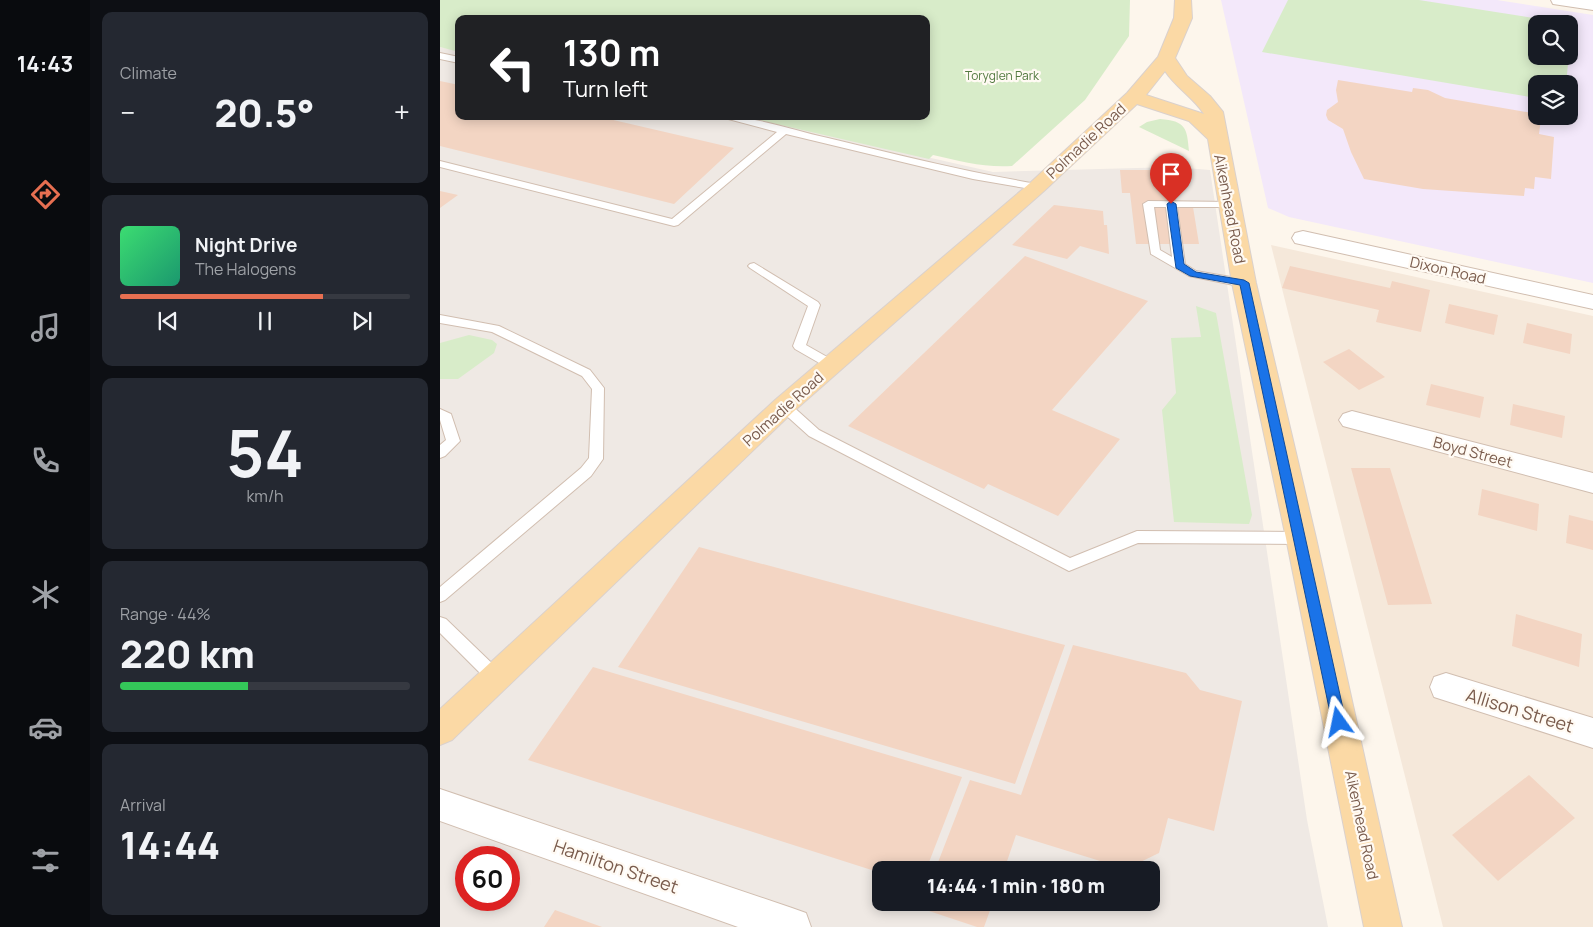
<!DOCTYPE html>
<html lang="en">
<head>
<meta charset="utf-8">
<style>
  :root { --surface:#171b24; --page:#242831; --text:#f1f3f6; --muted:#9ea1a6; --line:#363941; --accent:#e76f51 }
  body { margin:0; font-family:Manrope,sans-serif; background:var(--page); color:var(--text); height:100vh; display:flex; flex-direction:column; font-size:19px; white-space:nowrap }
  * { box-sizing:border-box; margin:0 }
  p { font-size:16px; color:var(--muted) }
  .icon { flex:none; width:28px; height:28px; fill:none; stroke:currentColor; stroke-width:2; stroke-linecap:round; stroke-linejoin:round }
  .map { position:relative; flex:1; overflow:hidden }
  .sheet { display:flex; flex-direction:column; gap:12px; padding:12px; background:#0d0f14; width:350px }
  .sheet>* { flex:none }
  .guide { position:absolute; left:15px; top:15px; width:475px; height:105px; border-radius:10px; box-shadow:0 2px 12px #0003; background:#202124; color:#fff; overflow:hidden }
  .fabs { position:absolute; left:1088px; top:15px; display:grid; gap:10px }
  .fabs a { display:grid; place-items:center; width:50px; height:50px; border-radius:10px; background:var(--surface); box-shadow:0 2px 12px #0003; font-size:25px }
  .speed { position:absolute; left:15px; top:846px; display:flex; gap:10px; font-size:25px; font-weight:700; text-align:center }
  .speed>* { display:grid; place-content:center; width:65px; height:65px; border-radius:50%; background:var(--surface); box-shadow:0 2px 12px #0003; line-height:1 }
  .speed .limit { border:8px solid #d22; background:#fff; color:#111 }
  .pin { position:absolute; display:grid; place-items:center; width:42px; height:42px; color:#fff; margin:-51px -21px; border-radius:50% 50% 50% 0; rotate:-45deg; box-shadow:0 0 5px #0007 }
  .pin .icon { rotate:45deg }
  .me { position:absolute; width:55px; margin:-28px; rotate:348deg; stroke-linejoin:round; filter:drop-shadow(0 0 4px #0008) }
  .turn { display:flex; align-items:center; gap:18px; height:105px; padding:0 25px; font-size:22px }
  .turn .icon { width:65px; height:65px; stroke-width:2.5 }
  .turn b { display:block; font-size:35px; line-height:42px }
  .big { font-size:38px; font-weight:800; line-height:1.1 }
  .sheet .card { flex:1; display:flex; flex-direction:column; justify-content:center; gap:8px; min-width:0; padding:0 18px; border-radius:10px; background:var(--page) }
  .sheet .dial { align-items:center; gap:0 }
  .dial b { font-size:65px; line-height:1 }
  .song { display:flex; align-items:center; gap:15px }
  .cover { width:60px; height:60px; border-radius:8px; background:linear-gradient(135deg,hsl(140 70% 55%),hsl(160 70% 35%)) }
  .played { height:5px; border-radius:2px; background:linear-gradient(90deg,var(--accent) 70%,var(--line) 70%) }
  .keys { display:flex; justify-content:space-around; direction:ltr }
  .heat { display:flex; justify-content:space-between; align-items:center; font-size:28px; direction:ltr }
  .charge { height:8px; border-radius:4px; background:linear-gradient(90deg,#34c759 44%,var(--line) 0) }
  .trip { position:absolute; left:432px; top:861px; width:288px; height:50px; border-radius:10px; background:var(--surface); box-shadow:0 2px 12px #0003; font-weight:800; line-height:50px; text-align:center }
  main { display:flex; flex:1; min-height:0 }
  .dock { display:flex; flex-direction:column; width:90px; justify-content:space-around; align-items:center; background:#090b0e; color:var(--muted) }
  .dock .icon { width:35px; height:35px }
  .dock .current { color:var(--accent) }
  .dock b { font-size:22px; color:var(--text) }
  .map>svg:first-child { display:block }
</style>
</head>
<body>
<main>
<nav class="dock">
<b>14:43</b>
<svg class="icon current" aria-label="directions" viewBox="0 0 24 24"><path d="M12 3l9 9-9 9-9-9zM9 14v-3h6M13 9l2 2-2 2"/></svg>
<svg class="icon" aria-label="music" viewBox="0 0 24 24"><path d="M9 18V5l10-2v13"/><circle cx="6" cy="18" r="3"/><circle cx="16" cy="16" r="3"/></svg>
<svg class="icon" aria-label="phone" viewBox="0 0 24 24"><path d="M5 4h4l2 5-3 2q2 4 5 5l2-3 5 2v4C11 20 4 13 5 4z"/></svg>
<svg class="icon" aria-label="climate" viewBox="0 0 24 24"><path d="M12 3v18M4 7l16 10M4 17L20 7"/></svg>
<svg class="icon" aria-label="car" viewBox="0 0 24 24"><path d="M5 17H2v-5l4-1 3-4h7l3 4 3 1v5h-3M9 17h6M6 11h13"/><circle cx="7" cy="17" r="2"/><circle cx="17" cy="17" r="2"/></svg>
<svg class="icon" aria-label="filters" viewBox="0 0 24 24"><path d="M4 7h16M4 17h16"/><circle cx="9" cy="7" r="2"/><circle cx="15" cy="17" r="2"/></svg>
</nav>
<section class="sheet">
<div class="card"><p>Climate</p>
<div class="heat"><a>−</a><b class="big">20.5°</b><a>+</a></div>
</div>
<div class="card">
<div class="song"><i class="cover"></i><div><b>Night Drive</b><p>The Halogens</p></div></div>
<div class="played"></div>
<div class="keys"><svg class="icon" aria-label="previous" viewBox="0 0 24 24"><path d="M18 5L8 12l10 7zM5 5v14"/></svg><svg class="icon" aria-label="pause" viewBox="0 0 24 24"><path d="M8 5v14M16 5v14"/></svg><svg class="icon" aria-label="next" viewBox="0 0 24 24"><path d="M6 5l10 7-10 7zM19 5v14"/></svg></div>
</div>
<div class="card dial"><b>54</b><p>km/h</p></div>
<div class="card"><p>Range · 44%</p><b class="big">220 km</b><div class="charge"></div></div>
<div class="card"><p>Arrival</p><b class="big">14:44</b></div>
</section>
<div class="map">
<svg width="1153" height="927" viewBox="0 0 1153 927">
  <rect width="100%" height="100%" fill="#fdf6ec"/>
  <path fill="#f5e8da" d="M831,245l322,71v611h-150z"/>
  <path fill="#efe9e4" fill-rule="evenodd" d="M0,47l19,4v65h286l248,56 181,-5 36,3 97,650 21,107h-888zM26,858h43v42h-43zM441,870h270v32h-270z"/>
  <path fill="#f3e8fa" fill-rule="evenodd" d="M781,0h276l96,15v268l-304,-66 -21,-9zM1096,24h33v32h-33zM1096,84h33v32h-33z"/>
  <path fill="#d8ecc9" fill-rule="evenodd" d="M0,0h690l-1,36 -44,64 -73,66c-27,2 -52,-5 -79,-11l-4,4 -188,-43h185v-97h-467v33l-19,-5z
    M848,0h131l153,24 -6,60h-30v14l-274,-46zM1096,24h33v32h-33z
    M720,119c26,2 27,9 29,32l-50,-24 8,-5z
    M756,306l20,7 36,202 -3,9 -75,-2 -12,-112 14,-17 -5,-55 30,-1z
    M29,335l23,5 5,4 -3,9 -36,26h-18v-36z"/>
  <path fill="#f3d5c3" d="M898,80l74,12 1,-4 15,2 17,8 87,15v5l9,1 -2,15 15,3 -3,42 -16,-2 -1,12 -9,-1 -1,8 -101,-7 -59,-10 -13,-27 -8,-23 -15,-9 -2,-5 1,-5 11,-8 -2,-12z
    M0,81l19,4v31h137l138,32 -60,56 -234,-58z
    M680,170h51l6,37h16l6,37h-63l-6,-51h-8z
    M0,191l18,4 -18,13z
    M614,205l49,6 1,14h3l2,29 -29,-8 -13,13 -55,-14z
    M585,256l123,45 -96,109 68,29 -62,77 -70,-32 -4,5 -136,-63z
    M850,266l100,22 2,-7 38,9 -9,42 -45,-10 3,-12 -97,-22z
    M1009,304l49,11 -4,20 -49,-12z
    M1087,323l45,11 -2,20 -47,-11z
    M909,349l36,28 -26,13 -36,-28z
    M991,384l53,13 -4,21 -54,-13z
    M1073,404l52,12 -3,22 -52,-13z
    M911,468h39l42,136 -44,1z
    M1042,489l57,15 -2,27 -59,-16z
    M1129,515l24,6v29l-27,-7z
    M259,547l366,98 -50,139 -397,-117z
    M1076,614l66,20 -3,33 -67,-21z
    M633,645l113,28 14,17 42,11 -28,130 -46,-13 -9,35 -33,16 -110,-34 -12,35h-69l35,-90 51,15z
    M153,667l369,110 -36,93h-45v3l-353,-113z
    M1089,775l46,43 -77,63 -46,-46z
    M482,902h71l-9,25h-7l-57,-19z
    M115,910l47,17h-58z"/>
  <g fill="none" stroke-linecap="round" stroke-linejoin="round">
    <g stroke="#d1beb0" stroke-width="2">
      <path id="lane" d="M0,53l19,4v6l-19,-4z
        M277,116c38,0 75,14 111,22 70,17 139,34 209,46l5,3 -5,3 -64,-11 -187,-45 -108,91 -4,1 -234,-59v-6l232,58 105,-87z
        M708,201l85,1 1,2 -1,2 -4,1h-52l8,57 11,7 52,9 2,3 -2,3 -4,1 -55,-11 -38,-22 -8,-50zM714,207h12l6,50 -12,-7z
        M314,263l64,39 2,3 -14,40 30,17 2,3 -2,3h-8l-33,-19 -2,-3 15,-40 -58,-38 -2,-2 2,-2z
        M0,315l59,11 91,44 14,18 -1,71 -12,17 -146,124 -5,2v-15l141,-119 8,-10 3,-69 -10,-13 -90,-44 -52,-9z
        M344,402l5,1 30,27 251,128 67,-27 164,1 5,2 2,4 -2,4 -5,2 -163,-1 -69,28 -260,-135 -30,-27 -2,-3 2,-3z
        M0,409l11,5 9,27 -15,15 -5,2v-13l6,-5 -6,-20z
        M0,617l6,2 56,54 2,5 -2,5 -6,2 -6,-2 -50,-50z"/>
    </g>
    <g stroke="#d1beb0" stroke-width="2">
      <path id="street" d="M1111,0h42v10l-40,-6z
        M863,231l290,64v14l-298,-66 -3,-5 3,-5z
        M912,411l241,62v20l-250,-67 -4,-6 4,-6z
        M1006,673l147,45v30l-159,-51 -4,-10 4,-10z
        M0,789l352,119 14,5 5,14h-73l-298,-106z"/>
    </g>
    <g stroke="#dad1cd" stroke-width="2">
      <path id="primary" d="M735,0h16l1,18 -17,40 12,18 23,20 13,16 33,171 60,255 86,389h-38l-78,-389 -54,-255 -24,-144 -19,-18 -52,-17 -93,87 -251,221 -341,328 -12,5v-36l335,-309 255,-217 97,-90 31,-36 16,-39zM725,71c11,17 28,26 39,43l-58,-19z"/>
    </g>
    <use href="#lane" fill="#fff" fill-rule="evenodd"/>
    <use href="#street" fill="#fff" fill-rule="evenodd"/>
    <use href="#primary" fill="#fbd9a5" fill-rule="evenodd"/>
  </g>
  <path fill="#1a73e8" stroke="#114b97" d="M731,201l5,3 8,60 12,8 48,8 5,3 97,439 -2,4 -5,2 -5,-2 -2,-4 -92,-437 -50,-9 -14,-8 -9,-64z"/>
  <g text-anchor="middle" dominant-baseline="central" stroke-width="4.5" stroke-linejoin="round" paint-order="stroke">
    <g font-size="12" fill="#537a41" stroke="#fffaf3">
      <text x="562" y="75">Toryglen Park</text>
    </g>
    <g font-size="15" fill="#7a5c4d" stroke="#fffaf3">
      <text transform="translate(646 141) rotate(-43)">Polmadie Road</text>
      <text transform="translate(790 209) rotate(79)">Aikenhead Road</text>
      <text transform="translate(1008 270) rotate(13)">Dixon Road</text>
      <text transform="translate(343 409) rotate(-42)">Polmadie Road</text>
      <text transform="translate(1033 452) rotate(15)">Boyd Street</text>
      <text transform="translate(922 825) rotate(78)">Aikenhead Road</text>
    </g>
    <g font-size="18" fill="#7a5c4d" stroke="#fffaf3">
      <text transform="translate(1080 710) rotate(17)">Allison Street</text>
      <text transform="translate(176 866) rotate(19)">Hamilton Street</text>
    </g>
  </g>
</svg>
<div class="fabs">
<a><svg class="icon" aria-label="search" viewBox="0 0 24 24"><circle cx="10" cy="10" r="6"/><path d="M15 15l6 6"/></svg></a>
<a><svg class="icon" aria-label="layers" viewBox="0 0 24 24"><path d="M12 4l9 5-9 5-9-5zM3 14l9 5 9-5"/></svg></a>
</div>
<div class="speed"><div class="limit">60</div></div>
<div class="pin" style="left:731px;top:204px;background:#d93025"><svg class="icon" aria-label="arrive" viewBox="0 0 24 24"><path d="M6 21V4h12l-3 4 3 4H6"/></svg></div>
<svg class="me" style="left:899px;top:722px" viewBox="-20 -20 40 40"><path d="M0-17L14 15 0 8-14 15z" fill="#1a73e8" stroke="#fff" stroke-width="4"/></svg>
<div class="trip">14:44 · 1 min · 180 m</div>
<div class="guide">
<div class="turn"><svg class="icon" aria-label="left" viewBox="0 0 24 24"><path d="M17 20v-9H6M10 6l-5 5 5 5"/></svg><div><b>130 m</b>Turn left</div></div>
</div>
</div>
</main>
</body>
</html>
